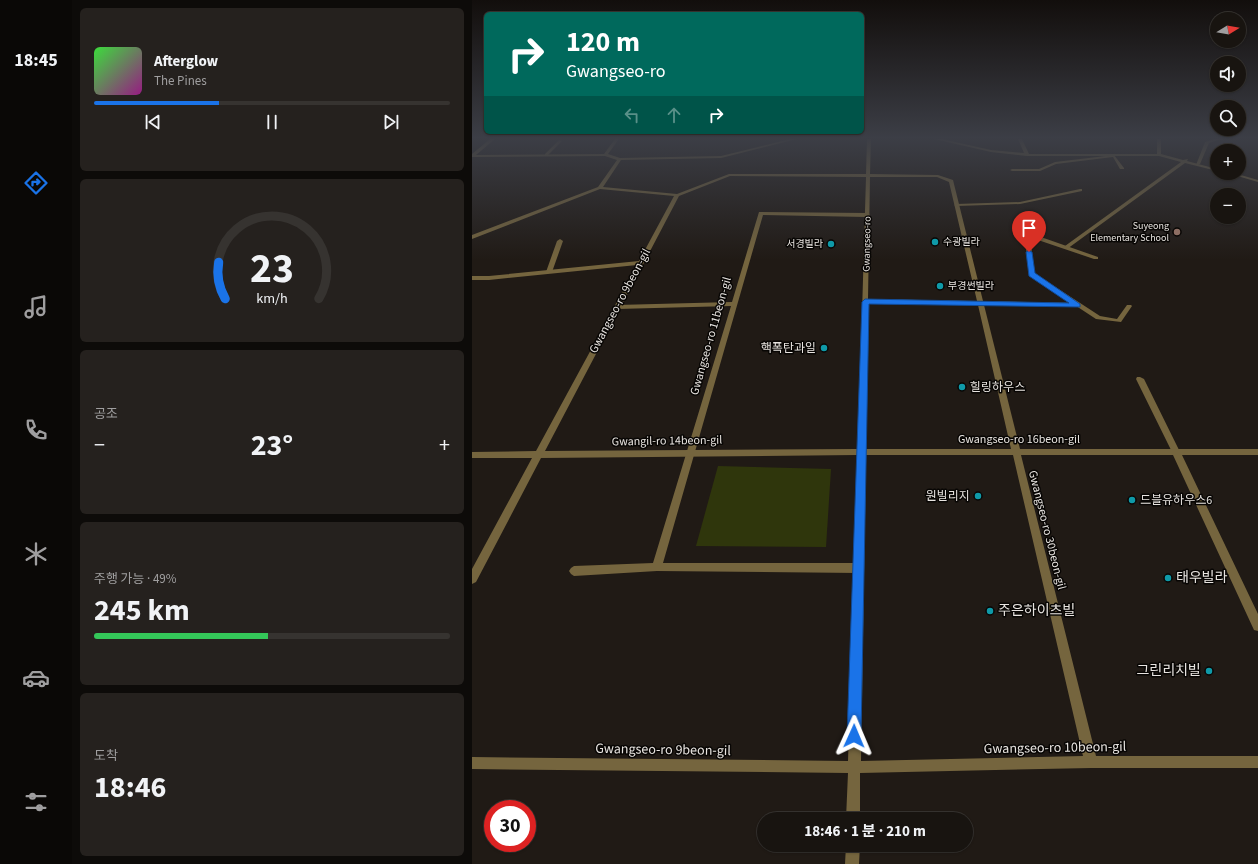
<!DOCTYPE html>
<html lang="ko">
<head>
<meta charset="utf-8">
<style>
  :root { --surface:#181410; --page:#25211e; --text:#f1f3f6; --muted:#9f9e9f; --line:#363330; --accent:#1a73e8 }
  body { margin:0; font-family:"Source Sans 3","Noto Sans KR",sans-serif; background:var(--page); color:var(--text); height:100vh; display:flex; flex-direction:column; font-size:15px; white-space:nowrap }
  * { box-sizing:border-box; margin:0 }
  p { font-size:13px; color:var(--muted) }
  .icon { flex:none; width:22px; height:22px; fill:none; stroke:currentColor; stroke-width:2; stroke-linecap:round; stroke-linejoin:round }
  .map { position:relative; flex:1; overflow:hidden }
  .panel { display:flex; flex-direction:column; gap:8px; padding:8px; background:#0d0b09; width:400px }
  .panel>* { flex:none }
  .guide { position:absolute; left:12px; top:12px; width:380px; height:122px; border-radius:6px; box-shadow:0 1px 3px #0004,0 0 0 1px var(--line); background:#00695c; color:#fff; overflow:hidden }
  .needle { width:26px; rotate:79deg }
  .controls { position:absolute; left:738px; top:12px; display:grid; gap:8px }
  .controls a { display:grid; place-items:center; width:36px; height:36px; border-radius:50%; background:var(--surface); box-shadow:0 1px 3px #0004,0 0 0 1px var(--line); font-size:20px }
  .speed { position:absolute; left:12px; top:800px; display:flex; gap:8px; font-size:20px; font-weight:700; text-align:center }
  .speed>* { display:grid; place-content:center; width:52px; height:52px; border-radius:50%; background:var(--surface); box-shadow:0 1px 3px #0004,0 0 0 1px var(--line); line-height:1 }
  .speed .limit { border:6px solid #d22; background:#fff; color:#111 }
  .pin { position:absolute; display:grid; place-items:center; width:34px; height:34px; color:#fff; margin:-41px -17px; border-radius:50% 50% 50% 0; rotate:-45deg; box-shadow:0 0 4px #0007 }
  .pin .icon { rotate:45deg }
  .me { position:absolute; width:44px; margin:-22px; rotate:1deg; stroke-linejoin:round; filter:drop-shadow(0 0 3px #0008) }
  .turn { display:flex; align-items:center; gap:14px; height:84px; padding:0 16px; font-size:18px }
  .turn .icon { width:52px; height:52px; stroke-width:2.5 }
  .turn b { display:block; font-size:28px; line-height:34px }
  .lanes { display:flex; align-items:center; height:38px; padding:0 16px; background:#0003; justify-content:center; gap:20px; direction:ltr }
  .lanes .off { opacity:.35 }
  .big { font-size:30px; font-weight:700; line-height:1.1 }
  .panel .card { flex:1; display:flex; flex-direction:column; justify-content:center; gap:6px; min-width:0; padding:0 14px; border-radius:6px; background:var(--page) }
  .panel .dial { align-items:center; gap:0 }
  .dial svg { height:104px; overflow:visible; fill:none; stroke:var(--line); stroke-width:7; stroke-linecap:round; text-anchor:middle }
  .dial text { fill:var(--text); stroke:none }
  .song { display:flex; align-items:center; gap:12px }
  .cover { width:48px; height:48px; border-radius:6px; background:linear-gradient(135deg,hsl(120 70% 55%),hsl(310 70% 35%)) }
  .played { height:4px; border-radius:2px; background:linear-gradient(90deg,var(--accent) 35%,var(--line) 35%) }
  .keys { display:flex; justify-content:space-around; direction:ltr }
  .heat { display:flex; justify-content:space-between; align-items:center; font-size:22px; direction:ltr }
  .charge { height:6px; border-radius:3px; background:linear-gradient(90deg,#34c759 49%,var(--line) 0) }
  .trip { position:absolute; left:285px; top:812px; width:216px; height:40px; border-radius:20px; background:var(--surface); box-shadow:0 1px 3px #0004,0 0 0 1px var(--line); font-weight:700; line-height:40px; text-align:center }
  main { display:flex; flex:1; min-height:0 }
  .tabs { display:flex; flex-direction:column; width:72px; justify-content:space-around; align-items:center; background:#0a0806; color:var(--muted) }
  .tabs .icon { width:28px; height:28px }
  .tabs .on { color:var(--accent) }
  .tabs b { font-size:18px; color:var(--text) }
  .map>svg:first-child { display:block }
</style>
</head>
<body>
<main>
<nav class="tabs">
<b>18:45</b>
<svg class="icon on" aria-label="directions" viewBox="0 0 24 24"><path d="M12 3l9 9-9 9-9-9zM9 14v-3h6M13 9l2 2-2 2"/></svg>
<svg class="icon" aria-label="music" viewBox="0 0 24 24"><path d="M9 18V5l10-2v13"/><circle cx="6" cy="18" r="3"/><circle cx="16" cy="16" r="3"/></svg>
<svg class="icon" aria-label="phone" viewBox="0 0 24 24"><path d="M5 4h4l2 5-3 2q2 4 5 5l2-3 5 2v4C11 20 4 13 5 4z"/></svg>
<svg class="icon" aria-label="climate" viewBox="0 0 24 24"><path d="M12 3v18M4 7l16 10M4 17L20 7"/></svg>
<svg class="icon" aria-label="car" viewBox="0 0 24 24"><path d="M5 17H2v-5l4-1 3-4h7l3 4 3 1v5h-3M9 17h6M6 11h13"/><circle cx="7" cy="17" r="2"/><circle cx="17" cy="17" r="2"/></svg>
<svg class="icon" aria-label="filters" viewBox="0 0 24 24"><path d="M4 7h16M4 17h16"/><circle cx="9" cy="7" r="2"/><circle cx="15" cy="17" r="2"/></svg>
</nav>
<section class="panel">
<div class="card">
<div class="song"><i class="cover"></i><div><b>Afterglow</b><p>The Pines</p></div></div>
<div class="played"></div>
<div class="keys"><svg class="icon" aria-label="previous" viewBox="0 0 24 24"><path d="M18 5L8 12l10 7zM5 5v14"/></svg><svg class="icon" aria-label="pause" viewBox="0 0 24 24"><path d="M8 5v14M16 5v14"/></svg><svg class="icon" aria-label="next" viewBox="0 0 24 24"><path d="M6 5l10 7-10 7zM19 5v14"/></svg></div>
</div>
<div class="card dial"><svg viewBox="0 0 100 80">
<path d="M14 69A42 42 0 1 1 86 69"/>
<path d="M14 69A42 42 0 0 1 9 41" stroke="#1a73e8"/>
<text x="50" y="56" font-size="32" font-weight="700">23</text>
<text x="50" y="72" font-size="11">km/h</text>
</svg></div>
<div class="card"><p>공조</p>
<div class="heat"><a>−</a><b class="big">23°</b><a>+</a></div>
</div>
<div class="card"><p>주행 가능 · 49%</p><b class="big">245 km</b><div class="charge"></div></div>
<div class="card"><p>도착</p><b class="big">18:46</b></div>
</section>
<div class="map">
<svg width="786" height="864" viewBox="0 0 786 864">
  <rect width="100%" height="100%" fill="#201a15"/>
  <path fill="#2f360c" d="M246,466l113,3 -5,78 -130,-1z"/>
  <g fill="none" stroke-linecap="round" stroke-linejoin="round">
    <path fill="#75653e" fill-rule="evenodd" d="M742,139h7l-12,4 -9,21 -4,1 9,-23z
      M87,140l3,1 -15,15h-2v-2z
      M642,155l10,13v1h-4l-7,-12 -57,7 -16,7h-28l-2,-1 2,-1h27l16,-7z
      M608,189h2v2l-62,13 -64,2 -2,-1 2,-1 64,-2z
      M287,212l108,1 3,2 -3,2 -104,-2 -100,348h196l3,2 2,3 -2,3 -3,2 -202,-2 -83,5 -3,-2 -2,-3 2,-3 3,-2 79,-3 78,-257 -114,3 -3,-2 3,-2 115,-3z
      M566,236l60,21v2h-4l-56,-19 -7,2 3,31 66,43 17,3 10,-14h4l1,1 -11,16 -25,-3 -67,-44 -4,-34z
      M88,239l3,2 -11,31 -5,1 -1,-1 11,-31z
      M665,377h3l4,2 36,73 -1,2h-6l-1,-2 -36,-73z"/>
    <path fill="#75653e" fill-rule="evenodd" d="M18,139h5l-19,16 128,-1 11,-15h4l-11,15 12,4 101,-2 69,-17h7l-76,19 -100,2 -18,27 74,7 52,-20h137l1,-35h4l-1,35 68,1 15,5 30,121 94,2 3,2 -3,2 -93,-2 36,144h238v6h-76l76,159v17l-4,-1 -81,-175h-152l75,301h162v12h-167l-231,5v46h-14l2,-46 -376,-4v-12l376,4 9,-306 -316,3 -65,124 -4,2v-15l60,-111h-60v-6l64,-1 101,-186 -148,15h-17v-4h17l150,-15 35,-65 -74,-7 -128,50v-4l126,-48 19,-27 -12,-4 -133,1v-3zM258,176l136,1 -8,272 -313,2 134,-255zM398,177h67l12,5 28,119 -109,-2zM396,303l110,2 33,144h-145zM394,455h147l70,301 -222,5z
      M462,139h8l49,11 33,3 -6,-14h4l7,15h128v-15h4v15l22,6 5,-1 -1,2 30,8v2l-32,-8 -118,86 -2,-1v-2l116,-84 -22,-6h-132l-36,-4z
      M755,173h7l24,7v2z
      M374,845h14l-1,19h-14z"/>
  </g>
  <linearGradient id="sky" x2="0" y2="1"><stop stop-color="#120e0c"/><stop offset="0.53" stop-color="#3c3e46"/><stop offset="1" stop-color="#3c3e46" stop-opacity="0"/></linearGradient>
  <rect width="786" height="260" fill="url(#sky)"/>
  <path fill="#1a73e8" stroke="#114b97" d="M557,250l3,2 3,21 45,31v3l-211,-3 -8,432 -2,5 -5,2 -5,-2 -2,-5 15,-434 3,-3 204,4 -40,-27 -3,-24z"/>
  <circle fill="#8d6e63" stroke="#080604" stroke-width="1.5" cx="705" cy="232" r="4"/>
  <g fill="#0f9aa8" stroke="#080604" stroke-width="1.5">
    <circle cx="463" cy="242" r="4"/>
    <circle cx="359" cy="244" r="4"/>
    <circle cx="468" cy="286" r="4"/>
    <circle cx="352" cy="348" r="4"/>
    <circle cx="490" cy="387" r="4"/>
    <circle cx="506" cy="496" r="4"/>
    <circle cx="660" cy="500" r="4"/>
    <circle cx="696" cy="578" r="4"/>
    <circle cx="518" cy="611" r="4"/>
    <circle cx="737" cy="671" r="4"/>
  </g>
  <g text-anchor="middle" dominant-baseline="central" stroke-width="3" stroke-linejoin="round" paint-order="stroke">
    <g font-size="10" fill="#e8e4e0" stroke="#080604" text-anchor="end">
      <text x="697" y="226">Suyeong<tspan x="697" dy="12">Elementary School</tspan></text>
      <text x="471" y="242" text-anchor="start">수광빌라</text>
      <text x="351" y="244">서경빌라</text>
      <text x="476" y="286" text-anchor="start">부경썬빌라</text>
    </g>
    <g font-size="10" fill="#e8e4e0" stroke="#080604">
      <text transform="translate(395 244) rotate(-89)">Gwangseo-ro</text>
    </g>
    <g font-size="12" fill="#e8e4e0" stroke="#080604">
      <text transform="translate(148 301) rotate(-62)">Gwangseo-ro 9beon-gil</text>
      <text transform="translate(239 336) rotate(-74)">Gwangseo-ro 11beon-gil</text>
      <text x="547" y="439">Gwangseo-ro 16beon-gil</text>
      <text transform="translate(195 441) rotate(-1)">Gwangil-ro 14beon-gil</text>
      <text transform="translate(575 530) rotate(76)">Gwangseo-ro 30beon-gil</text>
    </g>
    <g font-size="12" fill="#e8e4e0" stroke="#080604" text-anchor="end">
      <text x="344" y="348">핵폭탄과일</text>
      <text x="498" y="387" text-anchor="start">힐링하우스</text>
      <text x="498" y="496">원빌리지</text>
      <text x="668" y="500" text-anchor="start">드블유하우스6</text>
    </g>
    <g font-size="14" fill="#e8e4e0" stroke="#080604" text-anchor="start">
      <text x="704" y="578">태우빌라</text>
      <text x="526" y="611">주은하이츠빌</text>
      <text x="729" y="671" text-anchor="end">그린리치빌</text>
    </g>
    <g font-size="14" fill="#e8e4e0" stroke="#080604">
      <text transform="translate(583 748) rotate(-1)">Gwangseo-ro 10beon-gil</text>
      <text transform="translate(191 750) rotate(1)">Gwangseo-ro 9beon-gil</text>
    </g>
  </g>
</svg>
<div class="controls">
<a><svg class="needle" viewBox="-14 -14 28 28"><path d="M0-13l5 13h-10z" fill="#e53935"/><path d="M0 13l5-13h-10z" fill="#9f9e9f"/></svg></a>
<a><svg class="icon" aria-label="sound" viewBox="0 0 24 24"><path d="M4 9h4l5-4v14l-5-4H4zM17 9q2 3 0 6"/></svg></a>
<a><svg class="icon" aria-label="search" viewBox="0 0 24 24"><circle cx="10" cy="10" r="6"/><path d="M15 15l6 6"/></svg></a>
<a>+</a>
<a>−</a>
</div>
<div class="speed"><div class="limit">30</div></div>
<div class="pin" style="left:557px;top:252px;background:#d93025"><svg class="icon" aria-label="arrive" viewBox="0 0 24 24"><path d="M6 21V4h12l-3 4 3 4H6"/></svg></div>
<svg class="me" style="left:382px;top:736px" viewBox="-20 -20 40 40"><path d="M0-17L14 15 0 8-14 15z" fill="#1a73e8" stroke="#fff" stroke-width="4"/></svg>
<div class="trip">18:46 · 1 분 · 210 m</div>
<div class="guide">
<div class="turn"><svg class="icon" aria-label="right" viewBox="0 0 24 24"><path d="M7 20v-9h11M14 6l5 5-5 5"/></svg><div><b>120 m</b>Gwangseo-ro</div></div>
<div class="lanes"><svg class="icon off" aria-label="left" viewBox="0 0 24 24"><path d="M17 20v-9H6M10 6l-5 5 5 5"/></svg><svg class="icon off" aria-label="ahead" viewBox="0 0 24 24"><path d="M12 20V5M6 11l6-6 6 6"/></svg><svg class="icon" aria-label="right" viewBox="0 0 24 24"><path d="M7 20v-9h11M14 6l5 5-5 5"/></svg></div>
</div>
</div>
</main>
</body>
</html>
